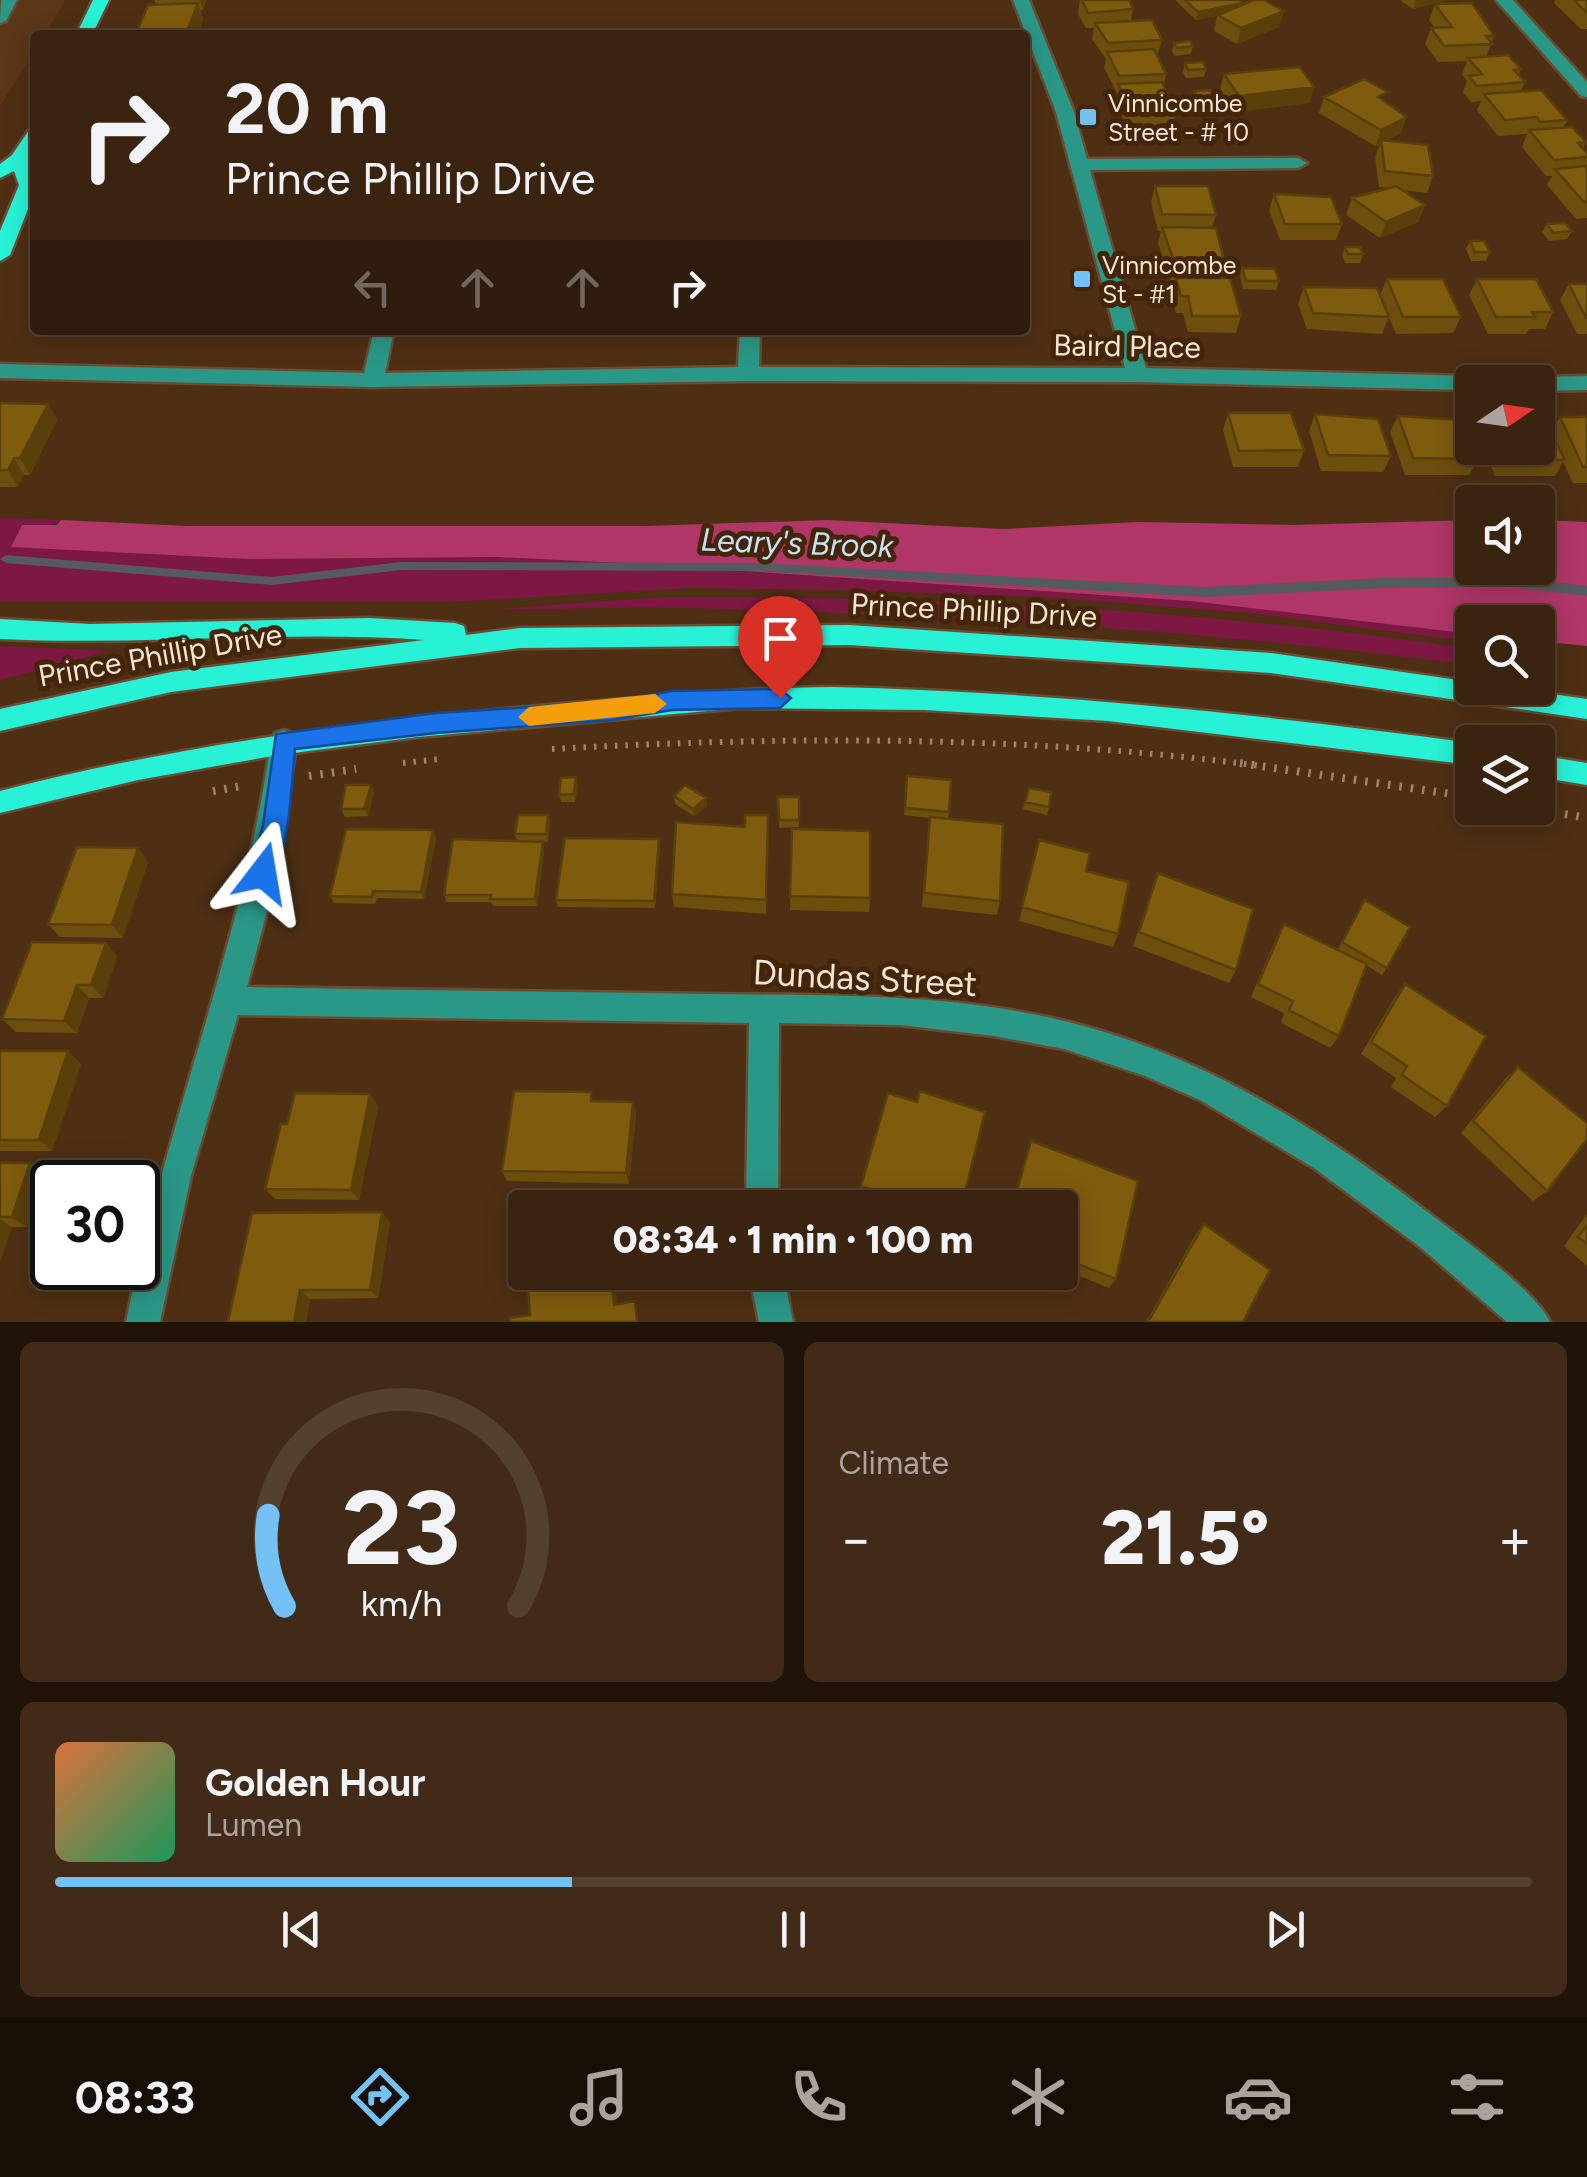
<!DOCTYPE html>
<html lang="en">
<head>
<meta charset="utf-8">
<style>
  :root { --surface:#3a230f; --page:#412b18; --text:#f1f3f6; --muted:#aba49e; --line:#54402f; --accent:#73c1f5 }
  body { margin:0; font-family:Figtree,sans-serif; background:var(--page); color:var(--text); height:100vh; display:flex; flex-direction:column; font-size:38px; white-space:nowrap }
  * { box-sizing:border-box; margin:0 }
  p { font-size:32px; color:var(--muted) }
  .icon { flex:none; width:55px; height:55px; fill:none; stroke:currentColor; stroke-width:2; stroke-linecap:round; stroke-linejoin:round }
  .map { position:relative; height:1322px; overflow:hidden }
  .drawer { display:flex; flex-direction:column; gap:20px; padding:20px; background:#201308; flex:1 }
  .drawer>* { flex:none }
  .top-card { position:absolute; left:30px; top:30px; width:1000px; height:305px; border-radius:10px; box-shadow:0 5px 25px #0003,0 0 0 2px var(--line); background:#3a230f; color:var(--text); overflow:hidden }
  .needle { width:65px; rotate:77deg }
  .controls { position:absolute; left:1455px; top:365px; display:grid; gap:20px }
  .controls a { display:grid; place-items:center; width:100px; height:100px; border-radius:10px; background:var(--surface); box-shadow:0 5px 25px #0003,0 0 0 2px var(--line); font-size:50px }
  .speed { position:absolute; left:30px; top:1160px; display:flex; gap:20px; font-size:50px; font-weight:700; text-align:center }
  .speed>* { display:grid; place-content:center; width:130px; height:130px; border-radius:50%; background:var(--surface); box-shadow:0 5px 25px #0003,0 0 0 2px var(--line); line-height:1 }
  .speed .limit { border:5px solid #111; border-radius:15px; background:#fff; color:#111 }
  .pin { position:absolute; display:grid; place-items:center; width:85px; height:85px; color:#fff; margin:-102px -42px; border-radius:50% 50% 50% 0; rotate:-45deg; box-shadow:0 0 10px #0007 }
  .pin .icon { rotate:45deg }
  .me { position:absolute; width:110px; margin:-55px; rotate:14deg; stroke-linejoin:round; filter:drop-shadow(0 0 8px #0008) }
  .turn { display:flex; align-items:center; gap:35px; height:210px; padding:0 30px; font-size:45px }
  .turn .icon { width:130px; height:130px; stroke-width:2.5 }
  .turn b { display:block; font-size:70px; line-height:85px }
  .lanes { display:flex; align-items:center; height:95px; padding:0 30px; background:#0003; justify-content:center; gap:50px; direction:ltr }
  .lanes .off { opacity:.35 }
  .big { font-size:75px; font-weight:800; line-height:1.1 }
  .drawer .tile { flex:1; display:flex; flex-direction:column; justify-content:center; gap:15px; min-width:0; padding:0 35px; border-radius:15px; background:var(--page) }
  .drawer .dial { align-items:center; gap:0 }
  .dial svg { height:260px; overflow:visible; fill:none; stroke:var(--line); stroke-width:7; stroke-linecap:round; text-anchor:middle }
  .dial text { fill:var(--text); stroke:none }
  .song { display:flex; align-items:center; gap:30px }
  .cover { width:120px; height:120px; border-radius:15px; background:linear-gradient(135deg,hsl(20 70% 55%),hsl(150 70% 35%)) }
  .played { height:10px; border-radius:5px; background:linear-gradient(90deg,var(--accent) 35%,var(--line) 35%) }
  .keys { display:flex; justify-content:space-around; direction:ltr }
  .heat { display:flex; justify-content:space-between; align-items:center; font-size:55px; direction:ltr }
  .drawer .tiles { flex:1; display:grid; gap:20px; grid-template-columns:1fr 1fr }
  .tile:last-child { grid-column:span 2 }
  .trip { position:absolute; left:508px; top:1190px; width:570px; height:100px; border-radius:10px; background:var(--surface); box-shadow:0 5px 25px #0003,0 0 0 2px var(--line); font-weight:800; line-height:100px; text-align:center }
  .tabs { display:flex; height:160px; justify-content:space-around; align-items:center; background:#170e06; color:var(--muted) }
  .tabs .icon { width:70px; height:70px }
  .tabs .selected { color:var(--accent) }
  .tabs b { font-size:45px; color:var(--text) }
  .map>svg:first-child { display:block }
</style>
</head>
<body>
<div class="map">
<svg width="1587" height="1322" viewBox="0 0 1587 1322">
  <rect width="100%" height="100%" fill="#4e2f14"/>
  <path fill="#5b3716" d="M0,0h65l-20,35h-10v16l-35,55z"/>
  <path fill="#7d1844" d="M0,518l61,2 -48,27 235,12 249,-2 143,7 550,37 282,33v8l-222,-29 -207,-16 -203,-7 -149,-2 -243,14h-448z
    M663,597c272,-1 541,12 809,52v16c-260,-34 -522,-51 -785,-57 -63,-2 -126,2 -189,1z
    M0,646l98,4 4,3 -102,27z"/>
  <path fill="#b03667" d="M61,520l127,6h458l181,-6 176,9 135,-7 155,3 179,-5v48h66v-48l49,2v124l-49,-5v-19h-66v12l-282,-33 -550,-37 -143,-7 -249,2 -237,-12 11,-22h35z"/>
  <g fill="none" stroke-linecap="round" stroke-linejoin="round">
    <path fill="#545a5e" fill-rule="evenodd" d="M6,555l266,22 129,-15 354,1 450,24 178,-9 129,-1 75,9v10l-75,-9 -129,1 -178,9 -450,-26 -354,-1 -129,15 -266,-22 -6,-4z"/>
    <g stroke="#694c33" stroke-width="5">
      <path id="minor" d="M1,0h16l-11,21 -6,2z
        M1013,0h16l45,112 13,47 211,-1 9,5 -9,5 -208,2 56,198 326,8 10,6h-10v8l-335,-8 -389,-1 -375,6 -373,-9v-14l364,9 10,-43h20l-9,43 353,-6 2,-37h20l-1,37 366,1 -69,-256z
        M1496,0h17l74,82v15l-6,-1z
        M1587,376v14l-49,1v-9h-10l10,-5z
        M284,730l9,3 4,8 -24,147 -26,99c153,3 307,5 461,7 125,2 253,-2 376,32 124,34 236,103 337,181 30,23 116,84 129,115h-43l-87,-75 -106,-79 -114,-68 -55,-24 -81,-27 -70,-13 -94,-11 -121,-2 -1,185h-32l3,-185 -511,-8 -47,161 -31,146h-34c39,-196 117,-381 145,-581l4,-8z
        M749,1272h34l10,50h-34z"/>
    </g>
    <g stroke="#694c33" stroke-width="5">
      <path id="major" d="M93,0h16l-17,35h-16z
        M35,129v19l-7,11 7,32 -25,64 -10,6v-30l19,-46 -5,-14 -14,7v-14l12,-9 17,-25z
        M369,618l86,5 9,3 2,9 54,-7 329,-3 422,28 201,29v6h38l77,11v20l-316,-46 -422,-28 -329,3 -349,44 -171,39v-22l171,-37 253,-32c-141,-10 -283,6 -424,-1v-20l90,5z
        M833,687c214,5 426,27 639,56v22l-364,-44 -184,-11 -183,-2 -323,29 -140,18 -140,25 -138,33v-22c185,-48 371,-71 561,-87 91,-7 180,-16 272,-17z
        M1538,755l49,8v22l-49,-8z"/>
    </g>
    <path stroke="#9e846f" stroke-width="6" stroke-dasharray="2.5 8" stroke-linecap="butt" d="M552,749c236,-13 474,-14 709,17
      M403,763l37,-4"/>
    <path stroke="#9e846f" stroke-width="8" stroke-dasharray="2.5 9" stroke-linecap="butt" d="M1240,763l232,34
      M309,776l47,-7
      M213,791l34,-6
      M1531,808l56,10"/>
    <use href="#minor" fill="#2a9887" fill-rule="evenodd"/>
    <use href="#major" fill="#28f2d6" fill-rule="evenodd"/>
  </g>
  <path fill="#6d4e0c" d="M154,0h52l-3,10h-3l3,9 -6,16h-59l-1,-4 19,-26z
    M1080,0h49l4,9 -2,12 31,19 -5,16 9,18 -2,11 12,28 -4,17 -44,1 -13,-31 2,-7 -13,-25 2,-9 -14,-20 2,-11h-8l-8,-14z
    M1175,0h64l4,3 -1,2 42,6 -5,16 -42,17 -23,-13 3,-15 -21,4z
    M1402,0h46l-35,9 -12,-8z
    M1555,0h32v29h-6l-27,-26z
    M1435,4l59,32 -8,21 35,12 -2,5 6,8 -4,9 46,29 -3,7 22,15 -3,6 4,5v65l-11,1 -29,-34 5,-9h-6l-24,-29 5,-13 -29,2 -21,-26 4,-9 -10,1 -8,-10 4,-11 -5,-7 5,-13 -29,1 -13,-18 6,-16h4l-6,-8z
    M1174,43l19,3 -2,8 -16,2 -3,-5z
    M1185,63l21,6 -2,8 -18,1 -3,-6z
    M1224,74l90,13 -5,16 -74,9 -15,-22z
    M1194,91l21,9 -2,9 -16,1 -5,-11z
    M1324,97l60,5 17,31 -15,8 47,35 -6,17 -25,-3 23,15 -7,17 -38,16 -34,-23 6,-17 35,-10 -8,-1 -4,-30 5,-13 -5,2 -56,-33z
    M1155,186l61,29 -4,13 14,40 -2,10 17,38 -5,17 -48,-1 -5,-19h-7l-5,-19 3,-10h-3l-13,-41 3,-12h-3l-7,-29z
    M1274,194l68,30 -6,16h-56l-11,-30z
    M1547,224l25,7 -5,8 -18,2 -7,-9z
    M1470,241l20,11 -4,9h-15l-5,-12z
    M1345,247l18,7 -3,9h-15l-3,-8z
    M1242,268l37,13 -3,9 -33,-1 -3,-13z
    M1387,279l74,38 -8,16 -57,1 -12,-28 5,11 -7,17 -75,-5 -9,-25 6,-17 76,8z
    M1477,279l76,33 -8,17h-16l-3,5h-38l-19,-39z
    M1569,284h18v50h-10l-17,-34z
    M0,403l48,1 9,16 -27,55h-6l-7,12h-17z
    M1228,413l76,37 -6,17h-65l-10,-37z
    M1315,414l76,42 -8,16 -62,-1 -12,-40z
    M1398,416l80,43 -9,16h-64l-15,-43z
    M1560,417h27v66h-14l-10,-21 -8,14h-60l-12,-28h55l13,-16z
    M907,776l42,36 -1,7 52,82 -3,14 -75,-8 8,-89 -26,-3z
    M371,785l3,8 -6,23 -23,1 -4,-8z
    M578,785l-3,17h-14l-2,-7z
    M1029,788l20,19 -2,8 -24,-6z
    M674,796l32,2 1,8 -13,10 -19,-12z
    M778,797h21v30l-20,1z
    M548,815l2,8 -2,19 -31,-1 -2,-7z
    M745,827l23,2 -2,85 -92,-7 -2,-13z
    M792,829l78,69 -1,14 -79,-2z
    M436,838l-12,61 -47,-1 -2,6 -41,-1 -4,-7z
    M1039,840l47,31 32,63 -5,13 -94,-26z
    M543,842l1,8 -7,56h-44l-2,-4h-45l-2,-7z
    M660,846l-5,62 -97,-1 -2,-7z
    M138,848l10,14 -25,76 -63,-1 -12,-13z
    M1158,873l78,97 -7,13 -96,-37z
    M1361,907l26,61 -5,7 -16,-10 -27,71 -9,12 -49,-25 3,-10 -33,-16 25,-59 8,-14 66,32 -12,-7z
    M106,943l11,14 -14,41h-14l-12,35 -61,-1 -14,-13z
    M1405,984l42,122 -12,11 -44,-30 5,-9 -35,-24 34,-57z
    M0,1051l81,13 -29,87h-52z
    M1518,1067l29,124 -14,10 -72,-68 44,-54z
    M594,1101l39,1 3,12 -7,70 -122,-3 -5,-10z
    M378,1106l-19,94 -84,-1 -10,-10 22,-65z
    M1031,1141l85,138 -7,9 -49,-20v-60h-49z
    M0,1163l44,11 -18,53h-14l-12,34z
    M861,1186l100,22h-70l-31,-11z
    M1587,1214v52l-23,-20z
    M390,1222l-12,76 -68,1 -4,23h-78z
    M1204,1224l39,98h-97l50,-88z"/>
  <path fill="#59400a" d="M200,0h6l-3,10z
    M1416,0h32l-35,9z
    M198,3l5,16 -6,16h-7l-2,-6z
    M1243,3l-2,8 -45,9 2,-8z
    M1284,11l-5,16 -42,17 4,-16z
    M1314,87l-5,16 -74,9 4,-16z
    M1407,117l-6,16 -19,10 -1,-3 -1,4 -5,2 6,-16z
    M1425,205l-7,17 -38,16 6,-16z
    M48,404l9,16 -27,55 -10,-17z
    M14,458l10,17 -7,12 -9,-17z
    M576,777l2,8 -3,17 -1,-8z
    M371,785l3,8 -6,23 -4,-7z
    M706,798l1,8 -13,10 -1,-7z
    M548,815l2,8 -2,19 -2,-8z
    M433,830l3,8 -12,61 -3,-7z
    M659,839l1,7 -5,62 -1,-7z
    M543,842l1,8 -7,56 -2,-7z
    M138,848l10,14 -25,76 -11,-13z
    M106,943l11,14 -14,41 -12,-13z
    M77,985l12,13 -12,35 -13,-12z
    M68,1051l13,13 -29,87 -13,-11z
    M370,1094l8,12 -19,94 -8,-10z
    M633,1102l3,12 -7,70 -3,-11z
    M30,1163l14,11 -18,53 -14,-10z
    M382,1212l8,10 -12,76 -8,-8z
    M0,1219l12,8 -12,34z
    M611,1272h3l4,42 -4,-9z
    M300,1290l10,9 -4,23h-12z"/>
  <path fill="#7f5b0e" stroke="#59400a" stroke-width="2.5" d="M1082,0h47l4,9 -45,4z
    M1185,0h54l4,3 -45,9z
    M1254,0h10l20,11 -43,17 -23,-13z
    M1574,0h13v13z
    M198,3l-10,26 -51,2 11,-26z
    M1472,3l22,33h-8l6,8 -48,2 -13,-18 21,-1 -17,-23z
    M1152,20l10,20 -54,3 -13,-20z
    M1190,41l3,5 -16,2 -3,-5z
    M1154,49l12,25 -47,2 -12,-24z
    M1508,55l13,14 -7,1 11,12 -48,4 -8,-10 13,-2 -14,-16z
    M1203,62l3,7 -18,1 -3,-7z
    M1300,67l14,20 -75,9 -15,-22z
    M1364,79l24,13 -10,5 29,20 -26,13 -57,-33z
    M1162,82l14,31 -45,2 -13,-31z
    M1210,90l5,10 -16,1 -5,-10z
    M1541,90l26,30 -27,2 -3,-5 -32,3 -21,-26z
    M1572,127l14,15 -8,1 9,10v4l-33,3 -25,-30z
    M1381,140l47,5 5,31 -48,-5z
    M1587,166v36h-3l-29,-33z
    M1155,186h53l8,29 -54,-1z
    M1396,186l29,19 -39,17 -34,-24z
    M1274,194l57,3 11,27h-57z
    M1565,223l7,8 -19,2 -6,-9z
    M1162,227l54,1 10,40 -50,-1z
    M1470,241h14l6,11h-15z
    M1345,247h15l3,7h-15z
    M1242,268l33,1 4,12h-33z
    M1176,278h54l11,38h-49l-4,-20h-7z
    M1387,279h56l18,38h-58z
    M1477,279h59l17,33h-21l3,5h-39z
    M1569,284h18v34h-1z
    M1304,287l73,1 12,29 -76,-4z
    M0,403l48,1 -28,54h-6l-6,12h-8z
    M1228,413h63l13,37 -65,1z
    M1315,414l63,5 13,37 -63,-1z
    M1398,416l64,4 16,39 -65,-1z
    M1560,417h27v50h-4z
    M1538,420h7l20,40 -61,-1 -5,-11h39z
    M907,776l44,4 -2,32 -44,-4z
    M576,777l-2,17 -15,1 2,-17z
    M346,785h25l-7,24h-23z
    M685,785l21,13 -13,11 -19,-13z
    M1029,788l22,4 -2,15 -24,-5z
    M778,797h21v23h-20z
    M518,815h30l-2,19h-31z
    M745,815h23l-2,85 -94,-6 4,-72 69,5z
    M930,817l73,7 -3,77 -76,-8z
    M346,829l87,1 -12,62 -48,-1 -1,6 -42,-1z
    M792,829l78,2v67l-80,-2z
    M565,838l94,1 -5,62 -98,-1z
    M453,839l90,3 -8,57h-45l1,-4h-47z
    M1039,840l51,13 -4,18 43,11 -11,52 -96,-27z
    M77,847l61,1 -26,77 -64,-1z
    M1158,873l95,36 -17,61 -97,-38z
    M1365,900l45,27 -23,41 -45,-26z
    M1284,924l83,40 -28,72 -50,-26 4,-9 -35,-17z
    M32,942l74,1 -15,42h-14l-13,36 -62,-2z
    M1405,984l81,52 -39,70 -45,-31 5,-9 -36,-24z
    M0,1051h68l-29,89h-39z
    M1518,1067l69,56v16l-40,52 -74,-70z
    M514,1091l77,1v9l42,1 -7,71 -124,-2z
    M920,1091l65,21 -24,96h-68l3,-10 -35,-12 27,-93 29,9z
    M295,1093l75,1 -19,96 -86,-1 16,-65h6z
    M1031,1141l107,40 -22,98 -56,-22v-49h-48z
    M0,1163h30l-18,54h-12z
    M382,1212l-12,78h-70l-6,32h-66l24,-109z
    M1204,1224l66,46 -27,52h-95z
    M1587,1225v19l-9,-7z
    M527,1272h84l3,33 21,-4 2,21h-126l-1,-4 20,-3z"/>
  <path fill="#1a73e8" stroke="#114b97" stroke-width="2.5" d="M780,689l11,9 -11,10 -108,2 -60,10 -176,13 -141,16c-3,28 -6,126 -32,135l-13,-11 13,-48 13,-91 160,-21 176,-11 60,-11z"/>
  <path fill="#f59e0b" d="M655,694l12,10 -12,9 -126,13 -11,-9 11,-10z"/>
  <g fill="#73c1f5" stroke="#432509" stroke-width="4">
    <rect x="1078" y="107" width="20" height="20" rx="5"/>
    <rect x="1072" y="269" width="20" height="20" rx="5"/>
  </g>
  <g text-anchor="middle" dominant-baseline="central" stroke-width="10" stroke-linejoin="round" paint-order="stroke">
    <g font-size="25" fill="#f9e5d6" stroke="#432509" text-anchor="start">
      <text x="1108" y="103">Vinnicombe<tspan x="1108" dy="29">Street - # 10</tspan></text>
      <text x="1102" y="265">Vinnicombe<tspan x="1102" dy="29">St - #1</tspan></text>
    </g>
    <g font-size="30" fill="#f9e5d6" stroke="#432509">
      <text transform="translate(1127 346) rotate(1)">Baird Place</text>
      <text transform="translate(974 610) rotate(3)">Prince Phillip Drive</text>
      <text transform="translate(160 655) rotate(-10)">Prince Phillip Drive</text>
    </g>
    <g font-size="32" font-style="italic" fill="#c8e2f5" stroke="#432509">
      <text transform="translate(797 543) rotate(2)">Leary's Brook</text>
    </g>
    <g font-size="35" fill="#f9e5d6" stroke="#432509">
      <text transform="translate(865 978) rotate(3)">Dundas Street</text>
    </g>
  </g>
</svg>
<div class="controls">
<a><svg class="needle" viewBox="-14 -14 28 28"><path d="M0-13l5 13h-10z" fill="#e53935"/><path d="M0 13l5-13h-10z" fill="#aba49e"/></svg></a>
<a><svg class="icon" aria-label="sound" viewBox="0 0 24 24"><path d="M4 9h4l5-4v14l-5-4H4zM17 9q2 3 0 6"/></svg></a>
<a><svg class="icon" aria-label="search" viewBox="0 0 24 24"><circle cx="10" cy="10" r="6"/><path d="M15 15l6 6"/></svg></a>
<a><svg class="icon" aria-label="layers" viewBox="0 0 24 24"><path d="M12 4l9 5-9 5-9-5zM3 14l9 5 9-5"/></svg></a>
</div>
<div class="speed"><div class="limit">30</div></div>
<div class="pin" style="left:780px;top:698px;background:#d93025"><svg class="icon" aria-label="arrive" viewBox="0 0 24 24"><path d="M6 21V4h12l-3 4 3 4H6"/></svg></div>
<svg class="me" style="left:263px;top:873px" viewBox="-20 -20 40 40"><path d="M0-17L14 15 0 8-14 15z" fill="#1a73e8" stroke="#fff" stroke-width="4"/></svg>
<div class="trip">08:34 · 1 min · 100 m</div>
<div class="top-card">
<div class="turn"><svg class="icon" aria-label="right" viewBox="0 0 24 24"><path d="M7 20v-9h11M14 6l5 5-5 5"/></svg><div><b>20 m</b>Prince Phillip Drive</div></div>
<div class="lanes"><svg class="icon off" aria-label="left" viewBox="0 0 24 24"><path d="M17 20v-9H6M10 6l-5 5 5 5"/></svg><svg class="icon off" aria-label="ahead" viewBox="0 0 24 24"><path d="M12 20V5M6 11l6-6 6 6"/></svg><svg class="icon off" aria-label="ahead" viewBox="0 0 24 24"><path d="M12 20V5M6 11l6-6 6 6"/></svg><svg class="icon" aria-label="right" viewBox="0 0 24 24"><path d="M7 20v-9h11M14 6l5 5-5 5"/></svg></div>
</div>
</div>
<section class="drawer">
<div class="tiles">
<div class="tile dial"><svg viewBox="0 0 100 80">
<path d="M14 69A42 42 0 1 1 86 69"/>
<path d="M14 69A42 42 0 0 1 9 41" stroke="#73c1f5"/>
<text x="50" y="56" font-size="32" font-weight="700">23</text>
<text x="50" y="72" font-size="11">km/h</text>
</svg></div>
<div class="tile"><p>Climate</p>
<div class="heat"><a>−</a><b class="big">21.5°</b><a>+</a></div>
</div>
<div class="tile">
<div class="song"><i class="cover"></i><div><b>Golden Hour</b><p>Lumen</p></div></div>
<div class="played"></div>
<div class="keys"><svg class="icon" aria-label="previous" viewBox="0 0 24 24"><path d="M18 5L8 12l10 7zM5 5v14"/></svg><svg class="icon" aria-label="pause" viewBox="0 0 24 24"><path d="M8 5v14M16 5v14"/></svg><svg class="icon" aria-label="next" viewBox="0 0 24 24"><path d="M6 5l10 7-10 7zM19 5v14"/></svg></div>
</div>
</div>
</section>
<nav class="tabs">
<b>08:33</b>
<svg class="icon selected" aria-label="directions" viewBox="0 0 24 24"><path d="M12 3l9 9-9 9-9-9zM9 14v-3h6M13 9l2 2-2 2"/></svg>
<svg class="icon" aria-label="music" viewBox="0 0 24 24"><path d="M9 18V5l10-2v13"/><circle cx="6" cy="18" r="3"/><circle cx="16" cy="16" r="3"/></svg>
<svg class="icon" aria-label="phone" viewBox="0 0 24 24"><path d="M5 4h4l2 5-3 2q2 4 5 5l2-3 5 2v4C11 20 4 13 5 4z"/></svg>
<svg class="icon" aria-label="climate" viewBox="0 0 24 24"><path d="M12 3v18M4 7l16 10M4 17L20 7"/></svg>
<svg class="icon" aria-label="car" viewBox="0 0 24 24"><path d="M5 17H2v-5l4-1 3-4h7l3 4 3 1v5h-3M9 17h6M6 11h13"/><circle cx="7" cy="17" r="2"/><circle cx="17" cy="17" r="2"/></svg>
<svg class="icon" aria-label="filters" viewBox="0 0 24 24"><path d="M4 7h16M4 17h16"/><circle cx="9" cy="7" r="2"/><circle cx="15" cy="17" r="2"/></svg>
</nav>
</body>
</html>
